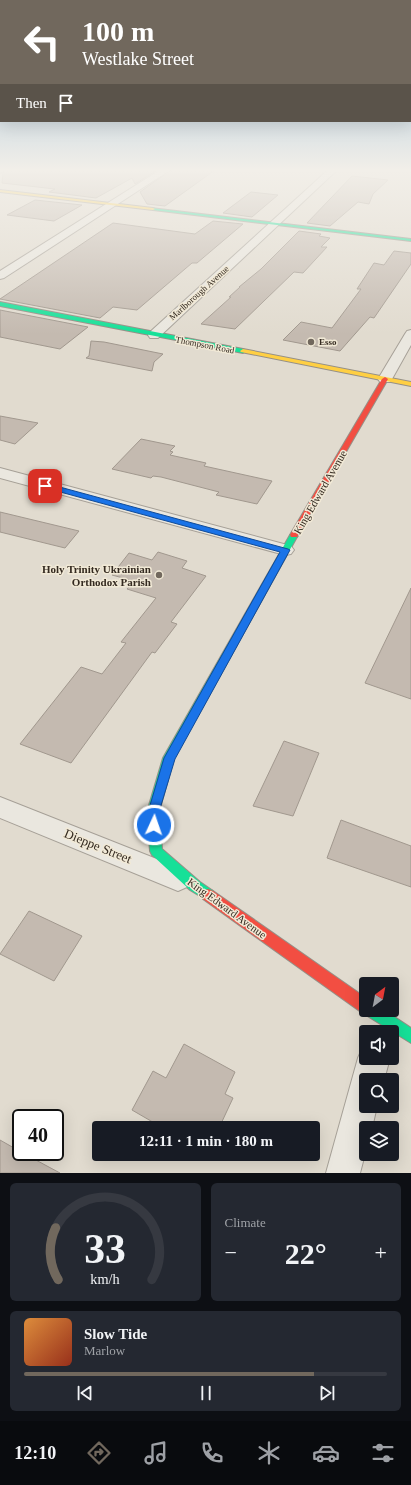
<!DOCTYPE html>
<html lang="en">
<head>
<meta charset="utf-8">
<style>
  :root { --surface:#171b24; --page:#242831; --text:#f1f3f6; --muted:#9ea1a6; --line:#363941; --accent:#71685d }
  body { margin:0; font-family:"Times New Roman",serif; background:var(--page); color:var(--text); height:100vh; display:flex; flex-direction:column; font-size:15px; white-space:nowrap }
  * { box-sizing:border-box; margin:0 }
  p { font-size:13px; color:var(--muted) }
  .icon { flex:none; width:22px; height:22px; fill:none; stroke:currentColor; stroke-width:2; stroke-linecap:round; stroke-linejoin:round }
  .map { position:relative; height:1173px; overflow:hidden }
  .drawer { display:flex; flex-direction:column; gap:10px; padding:10px; background:#0d0f14; flex:1 }
  .drawer>* { flex:none }
  .guide { position:absolute; left:0px; top:0px; width:411px; height:122px; box-shadow:0 4px 16px #0002; background:#71685d; color:#fff; overflow:hidden }
  .needle { width:26px; rotate:32deg }
  .fabs { position:absolute; left:359px; top:977px; display:grid; gap:8px }
  .fabs a { display:grid; place-items:center; width:40px; height:40px; border-radius:4px; background:var(--surface); box-shadow:0 4px 16px #0002; font-size:20px }
  .speed { position:absolute; left:12px; top:1109px; display:flex; gap:8px; font-size:20px; font-weight:700; text-align:center }
  .speed>* { display:grid; place-content:center; width:52px; height:52px; border-radius:50%; background:var(--surface); box-shadow:0 4px 16px #0002; line-height:1 }
  .speed .limit { border:2px solid #111; border-radius:6px; background:#fff; color:#111 }
  .pin { position:absolute; display:grid; place-items:center; width:34px; height:34px; color:#fff; margin:-17px; border-radius:8px; box-shadow:0 2px 6px #0006 }
  .me { position:absolute; width:44px; margin:-22px; rotate:3deg; stroke-linejoin:round; filter:drop-shadow(0 0 3px #0008) }
  .turn { display:flex; align-items:center; gap:14px; height:84px; padding:0 16px; font-size:18px }
  .turn .icon { width:52px; height:52px; stroke-width:2.5 }
  .turn b { display:block; font-size:28px; line-height:34px }
  .then { display:flex; align-items:center; height:38px; padding:0 16px; background:#0003; gap:8px; font-size:15px }
  .big { font-size:30px; font-weight:600; line-height:1.1 }
  .drawer .tile { flex:1; display:flex; flex-direction:column; justify-content:center; gap:6px; min-width:0; padding:0 14px; border-radius:6px; background:var(--page) }
  .drawer .dial { align-items:center; gap:0 }
  .dial svg { height:104px; overflow:visible; fill:none; stroke:var(--line); stroke-width:7; stroke-linecap:round; text-anchor:middle }
  .dial text { fill:var(--text); stroke:none }
  .song { display:flex; align-items:center; gap:12px }
  .cover { width:48px; height:48px; border-radius:6px; background:linear-gradient(135deg,hsl(30 70% 55%),hsl(10 70% 35%)) }
  .played { height:4px; border-radius:2px; background:linear-gradient(90deg,var(--accent) 80%,var(--line) 80%) }
  .keys { display:flex; justify-content:space-around; direction:ltr }
  .heat { display:flex; justify-content:space-between; align-items:center; font-size:22px; direction:ltr }
  .drawer .tiles { flex:1; display:grid; gap:10px; grid-template-columns:1fr 1fr }
  .tile:last-child { grid-column:span 2 }
  .trip { position:absolute; left:92px; top:1121px; width:228px; height:40px; border-radius:4px; background:var(--surface); box-shadow:0 4px 16px #0002; font-weight:600; line-height:40px; text-align:center }
  .menu { display:flex; height:64px; justify-content:space-around; align-items:center; background:#090b0e; color:var(--muted) }
  .menu .icon { width:28px; height:28px }
  .menu .current { color:var(--accent) }
  .menu b { font-size:18px; color:var(--text) }
  .map>svg:first-child { display:block }
</style>
</head>
<body>
<div class="map">
<svg width="411" height="1173" viewBox="0 0 411 1173">
  <rect width="100%" height="100%" fill="#e1dbcf"/>
  <path fill="#c4bab0" stroke="#a1988e" d="M6,170h151l-22,14 -3,-6 -36,20 -47,-6 6,-3 -53,-6 1,-10z
    M171,170h44l-50,36 -18,-2 -7,-12z
    M352,176l36,4 -15,14 -4,10 -11,-2 -28,24 -23,-3z
    M251,192l27,3 -26,22 -29,-4z
    M35,200l47,5 -28,16 -47,-6z
    M213,221l30,3 -46,39h-5l-55,47 -24,-3 -13,11 -100,-19 113,-76 82,11z
    M299,231l22,3 -2,2 11,2 -9,9h6l-24,26 -9,-1 -59,57 -34,-5 30,-27h-2l11,-10h-1l22,-18z
    M394,251l17,2v11l-37,54 -4,-1 -30,34 -57,-11 18,-18 31,6 29,-39h-4l17,-26 10,2z
    M0,310l88,17 -28,22 -60,-12z
    M91,341l13,1 59,12 -9,8 -2,9 -66,-13 3,-2z
    M0,416l38,7 -23,21 -15,-4z
    M141,439l34,7 -5,5 3,1 -3,3 36,8 -2,3 68,15 -15,23 -41,-9 3,-3 -58,-15 -8,-1 -2,2 -39,-9z
    M0,512l79,19 -14,17 -65,-16z
    M158,552l29,9 -5,7 24,8 -35,46 6,2 -22,29 -3,-1 -81,111 -51,-19 61,-77 21,7 24,-31 -5,-1 35,-44 -29,-9 7,-8 -22,-6 17,-22 23,7z
    M411,588v111l-46,-16z
    M284,741l35,12 -26,63 -40,-10z
    M341,820l70,26v41l-84,-29z
    M29,911l53,25 -28,45 -54,-27z
    M184,1044l51,28 -10,22 8,4 -14,30h-56l-31,-18 21,-39 13,7z
    M0,1140l21,12 39,21h-60z"/>
  <g fill="none" stroke-linecap="round" stroke-linejoin="round">
    <g stroke="#a6a097" stroke-width="2">
      <path id="street" d="M0,170h5l-5,3z
        M160,170h10l-166,108 -4,1v-8z
        M328,170h9l-179,168h-8l-2,-3 2,-3z
        M411,330v15l-19,34 -2,3h-10l-2,-3 27,-45 2,-3z
        M0,468l291,78 3,4 -3,4 -6,1 -285,-77z
        M0,797l187,74 4,8 -4,8 -9,4 -178,-73z
        M366,1046v12h24l-6,22h-18v26h11l-5,22h-6v22l-6,23h-34l32,-115 5,-11z"/>
    </g>
    <g stroke="#969087" stroke-width="2">
      <path id="fast" d="M151,208l260,31v2l-258,-31z
        M0,302l243,47 3,2 -3,2 -243,-47z
        M294,532l4,3 -124,223 -15,54 3,37 38,33 13,9 1,4 -1,4 -5,2 -18,-11 -38,-35 -2,-4 -3,-39 16,-54 127,-223z
        M366,1005v5h18l27,18v15l-45,-28 -2,-5z"/>
    </g>
    <g stroke="#969087" stroke-width="2">
      <path id="slow" d="M0,190l153,18 2,1 -2,1 -153,-18z
        M243,349l168,33v4l-170,-34 -1,-1z"/>
    </g>
    <g stroke="#969087" stroke-width="2">
      <path id="jam" d="M385,377l3,2 -90,156 -1,2h-6l-1,-2 92,-156z
        M208,889l5,2 153,107v12h6l-1,2 -5,2 -5,-2 -158,-113 -1,-4 1,-4z"/>
    </g>
    <use href="#street" fill="#eae7df" fill-rule="evenodd"/>
    <use href="#fast" fill="#16e098" fill-rule="evenodd"/>
    <use href="#slow" fill="#ffcf43" fill-rule="evenodd"/>
    <use href="#jam" fill="#f24e42" fill-rule="evenodd"/>
  </g>
  <linearGradient id="sky" x2="0" y2="1"><stop stop-color="#95bbd7"/><stop offset="0.51" stop-color="#f2efe9"/><stop offset="1" stop-color="#f2efe9" stop-opacity="0"/></linearGradient>
  <rect width="411" height="334" fill="url(#sky)"/>
  <path fill="#1a73e8" stroke="#114b97" d="M45,483l243,66 2,1 -115,209 -16,53 2,13 -2,4 -5,1 -4,-1 -2,-17 16,-54 116,-206 -238,-65 -1,-1z"/>
  <g fill="#71685d" stroke="#f1e9d6" stroke-width="1.5">
    <circle cx="311" cy="342" r="4"/>
    <circle cx="159" cy="575" r="4"/>
  </g>
  <g text-anchor="middle" dominant-baseline="central" stroke-width="3" stroke-linejoin="round" paint-order="stroke">
    <g font-size="9" fill="#342a20" stroke="#f1e9d6">
      <text transform="translate(199 293) rotate(-42)">Marlborough Avenue</text>
      <text transform="translate(205 345) rotate(11)">Thompson Road</text>
    </g>
    <g font-size="9" font-weight="bold" fill="#342a20" stroke="#f1e9d6" text-anchor="start">
      <text x="319" y="342">Esso</text>
    </g>
    <g font-size="11" fill="#342a20" stroke="#f1e9d6">
      <text transform="translate(320 492) rotate(-60)">King Edward Avenue</text>
      <text transform="translate(227 908) rotate(36)">King Edward Avenue</text>
    </g>
    <g font-size="11" font-weight="bold" fill="#342a20" stroke="#f1e9d6" text-anchor="end">
      <text x="151" y="569">Holy Trinity Ukrainian<tspan x="151" dy="13">Orthodox Parish</tspan></text>
    </g>
    <g font-size="13" fill="#342a20" stroke="#f1e9d6">
      <text transform="translate(98 846) rotate(22)">Dieppe Street</text>
    </g>
  </g>
</svg>
<div class="fabs">
<a><svg class="needle" viewBox="-14 -14 28 28"><path d="M0-13l5 13h-10z" fill="#e53935"/><path d="M0 13l5-13h-10z" fill="#9ea1a6"/></svg></a>
<a><svg class="icon" aria-label="sound" viewBox="0 0 24 24"><path d="M4 9h4l5-4v14l-5-4H4zM17 9q2 3 0 6"/></svg></a>
<a><svg class="icon" aria-label="search" viewBox="0 0 24 24"><circle cx="10" cy="10" r="6"/><path d="M15 15l6 6"/></svg></a>
<a><svg class="icon" aria-label="layers" viewBox="0 0 24 24"><path d="M12 4l9 5-9 5-9-5zM3 14l9 5 9-5"/></svg></a>
</div>
<div class="speed"><div class="limit">40</div></div>
<div class="pin" style="left:45px;top:486px;background:#d93025"><svg class="icon" aria-label="arrive" viewBox="0 0 24 24"><path d="M6 21V4h12l-3 4 3 4H6"/></svg></div>
<svg class="me" style="left:154px;top:825px" viewBox="-20 -20 40 40"><circle r="17" fill="#1a73e8" stroke="#fff" stroke-width="3"/><path d="M0-11L8 9 0 5-8 9z" fill="#fff"/></svg>
<div class="trip">12:11 · 1 min · 180 m</div>
<div class="guide">
<div class="turn"><svg class="icon" aria-label="left" viewBox="0 0 24 24"><path d="M17 20v-9H6M10 6l-5 5 5 5"/></svg><div><b>100 m</b>Westlake Street</div></div>
<div class="then">Then<svg class="icon" aria-label="arrive" viewBox="0 0 24 24"><path d="M6 21V4h12l-3 4 3 4H6"/></svg></div>
</div>
</div>
<section class="drawer">
<div class="tiles">
<div class="tile dial"><svg viewBox="0 0 100 80">
<path d="M14 69A42 42 0 1 1 86 69"/>
<path d="M14 69A42 42 0 0 1 12 29" stroke="#71685d"/>
<text x="50" y="56" font-size="32" font-weight="700">33</text>
<text x="50" y="72" font-size="11">km/h</text>
</svg></div>
<div class="tile"><p>Climate</p>
<div class="heat"><a>−</a><b class="big">22°</b><a>+</a></div>
</div>
<div class="tile">
<div class="song"><i class="cover"></i><div><b>Slow Tide</b><p>Marlow</p></div></div>
<div class="played"></div>
<div class="keys"><svg class="icon" aria-label="previous" viewBox="0 0 24 24"><path d="M18 5L8 12l10 7zM5 5v14"/></svg><svg class="icon" aria-label="pause" viewBox="0 0 24 24"><path d="M8 5v14M16 5v14"/></svg><svg class="icon" aria-label="next" viewBox="0 0 24 24"><path d="M6 5l10 7-10 7zM19 5v14"/></svg></div>
</div>
</div>
</section>
<nav class="menu">
<b>12:10</b>
<svg class="icon current" aria-label="directions" viewBox="0 0 24 24"><path d="M12 3l9 9-9 9-9-9zM9 14v-3h6M13 9l2 2-2 2"/></svg>
<svg class="icon" aria-label="music" viewBox="0 0 24 24"><path d="M9 18V5l10-2v13"/><circle cx="6" cy="18" r="3"/><circle cx="16" cy="16" r="3"/></svg>
<svg class="icon" aria-label="phone" viewBox="0 0 24 24"><path d="M5 4h4l2 5-3 2q2 4 5 5l2-3 5 2v4C11 20 4 13 5 4z"/></svg>
<svg class="icon" aria-label="climate" viewBox="0 0 24 24"><path d="M12 3v18M4 7l16 10M4 17L20 7"/></svg>
<svg class="icon" aria-label="car" viewBox="0 0 24 24"><path d="M5 17H2v-5l4-1 3-4h7l3 4 3 1v5h-3M9 17h6M6 11h13"/><circle cx="7" cy="17" r="2"/><circle cx="17" cy="17" r="2"/></svg>
<svg class="icon" aria-label="filters" viewBox="0 0 24 24"><path d="M4 7h16M4 17h16"/><circle cx="9" cy="7" r="2"/><circle cx="15" cy="17" r="2"/></svg>
</nav>
</body>
</html>
